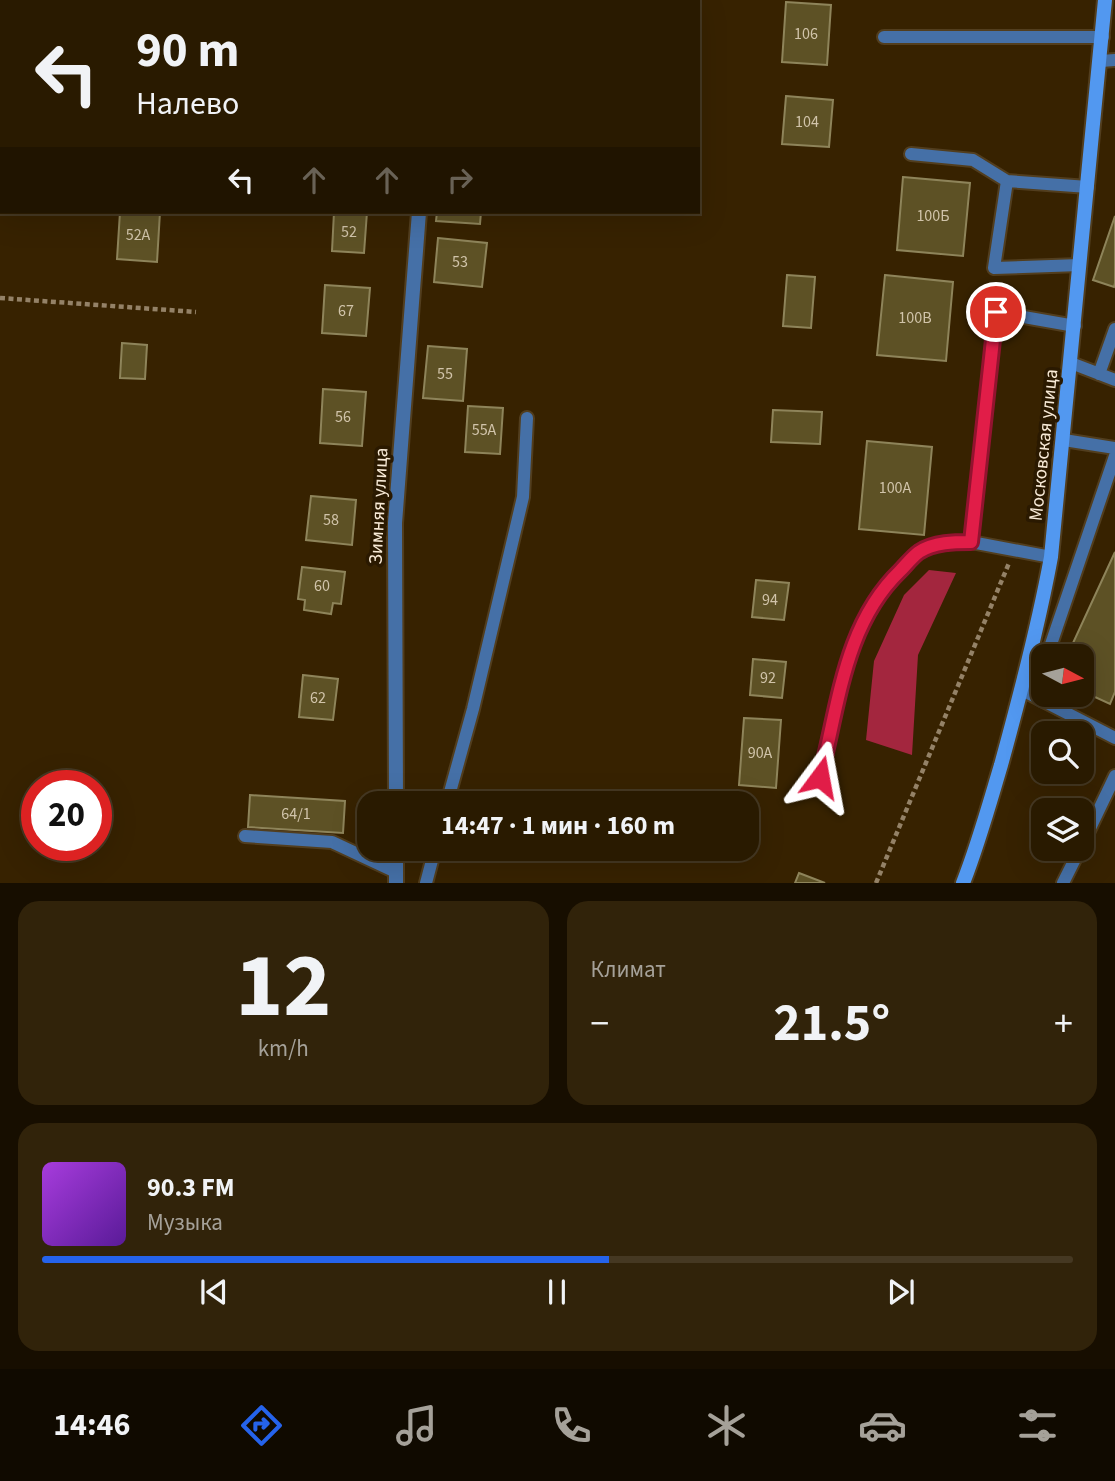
<!DOCTYPE html>
<html lang="ru">
<head>
<meta charset="utf-8">
<style>
  :root { --surface:#291a00; --page:#31230a; --text:#f1f3f6; --muted:#a5a199; --line:#453822; --accent:#2563eb }
  body { margin:0; font-family:"Source Sans 3",sans-serif; background:var(--page); color:var(--text); height:100vh; display:flex; flex-direction:column; font-size:26px; white-space:nowrap }
  * { box-sizing:border-box; margin:0 }
  p { font-size:23px; color:var(--muted) }
  .icon { flex:none; width:38px; height:38px; fill:none; stroke:currentColor; stroke-width:2; stroke-linecap:round; stroke-linejoin:round }
  .map { position:relative; height:883px; overflow:hidden }
  .panel { display:flex; flex-direction:column; gap:18px; padding:18px; background:#170e00; flex:1 }
  .panel>* { flex:none }
  .guide { position:absolute; left:0px; top:0px; width:700px; height:214px; box-shadow:0 7px 28px #0002,0 0 0 2px var(--line); background:#291a00; color:var(--text); overflow:hidden }
  .needle { width:46px; rotate:97deg }
  .buttons { position:absolute; left:1031px; top:644px; display:grid; gap:14px }
  .buttons a { display:grid; place-items:center; width:63px; height:63px; border-radius:14px; background:var(--surface); box-shadow:0 7px 28px #0002,0 0 0 2px var(--line); font-size:35px }
  .speed { position:absolute; left:21px; top:770px; display:flex; gap:14px; font-size:35px; font-weight:700; text-align:center }
  .speed>* { display:grid; place-content:center; width:91px; height:91px; border-radius:50%; background:var(--surface); box-shadow:0 7px 28px #0002,0 0 0 2px var(--line); line-height:1 }
  .speed .limit { border:10px solid #d22; background:#fff; color:#111 }
  .pin { position:absolute; display:grid; place-items:center; width:60px; height:60px; color:#fff; margin:-30px; border:4px solid #fff; border-radius:50%; box-shadow:0 2px 7px #0007 }
  .me { position:absolute; width:77px; margin:-38px; rotate:13deg; stroke-linejoin:round; filter:drop-shadow(0 0 5px #0008) }
  .turn { display:flex; align-items:center; gap:24px; height:147px; padding:0 21px; font-size:32px }
  .turn .icon { width:91px; height:91px; stroke-width:2.5 }
  .turn b { display:block; font-size:49px; line-height:60px }
  .lanes { display:flex; align-items:center; height:66px; padding:0 21px; background:#0003; justify-content:center; gap:35px; direction:ltr }
  .lanes .off { opacity:.35 }
  .big { font-size:52px; font-weight:700; line-height:1.1 }
  .panel .widget { flex:1; display:flex; flex-direction:column; justify-content:center; gap:10px; min-width:0; padding:0 24px; border-radius:21px; background:var(--page) }
  .panel .dial { align-items:center; gap:0 }
  .dial b { font-size:91px; line-height:1 }
  .song { display:flex; align-items:center; gap:21px }
  .cover { width:84px; height:84px; border-radius:10px; background:linear-gradient(135deg,hsl(280 70% 55%),hsl(270 70% 35%)) }
  .played { height:7px; border-radius:4px; background:linear-gradient(90deg,var(--accent) 55%,var(--line) 55%) }
  .keys { display:flex; justify-content:space-around; direction:ltr }
  .heat { display:flex; justify-content:space-between; align-items:center; font-size:38px; direction:ltr }
  .panel .tiles { flex:1; display:grid; gap:18px; grid-template-columns:1fr 1fr }
  .widget:last-child { grid-column:span 2 }
  .trip { position:absolute; left:357px; top:791px; width:402px; height:70px; border-radius:21px; background:var(--surface); box-shadow:0 7px 28px #0002,0 0 0 2px var(--line); font-weight:700; line-height:70px; text-align:center }
  .tab-bar { display:flex; height:112px; justify-content:space-around; align-items:center; background:#100a00; color:var(--muted) }
  .tab-bar .icon { width:49px; height:49px }
  .tab-bar .current { color:var(--accent) }
  .tab-bar b { font-size:32px; color:var(--text) }
  .map>svg:first-child { display:block }
</style>
</head>
<body>
<div class="map">
<svg width="1115" height="883" viewBox="0 0 1115 883">
  <rect width="100%" height="100%" fill="#372200"/>
  <path fill="#a3263e" d="M929,570l27,3 -38,82 -6,100 -46,-15 8,-79 30,-66z"/>
  <path fill="#5d5125" stroke="#8e845a" stroke-width="2" d="M786,2l45,3 -4,60 -45,-3z
    M786,96l47,4 -4,47 -47,-3z
    M903,177l67,6 -7,73 -66,-6z
    M120,212h40l-3,50 -40,-3z
    M334,212h33l-3,41 -32,-2z
    M437,212h44l-1,12 -44,-3z
    M1115,216v67l-1,4 -21,-7z
    M438,238l49,5 -5,44 -48,-5z
    M787,275l28,2 -4,51 -28,-2z
    M885,275l68,7 -7,79 -69,-6z
    M325,285l45,3 -4,48 -44,-3z
    M122,343l25,2 -2,34 -25,-1z
    M428,346l39,3 -4,52 -40,-3z
    M323,389l43,3 -4,54 -42,-3z
    M468,406l35,2 -3,46 -35,-2z
    M773,410l49,2 -2,32 -49,-2z
    M867,441l65,6 -8,88 -65,-6z
    M311,496l45,4 -4,45 -46,-5z
    M1115,552v140l-5,12 -28,-13v-35h-15z
    M302,567l43,5 -4,32 -8,-1 -2,11 -27,-4 1,-10 -7,-1z
    M756,580l33,3 -5,37 -32,-3z
    M753,659l33,3 -4,36 -32,-3z
    M303,675l35,4 -5,41 -34,-3z
    M744,718l37,2 -5,68 -37,-3z
    M250,795l95,6 -2,32 -95,-6z
    M799,873l26,10h-30z"/>
  <g fill="none" stroke-linecap="round" stroke-linejoin="round">
    <g stroke="#523e1e" stroke-width="16">
      <path id="lane" d="M884,37h219
        M1101,61l14,-1
        M911,154l62,6 34,21 81,6
        M1007,181l-13,87 86,-3
        M1071,363l44,17
        M1099,374l16,-45
        M1064,440l51,8
        M1051,557l-80,-15 25,-230 79,14
        M1047,656l68,-200
        M1022,690l93,48
        M819,777c20,-72 25,-152 81,-206 6,-6 13,-14 19,-19 15,-10 36,-10 52,-10
        M447,803l26,-94 50,-212 4,-79
        M245,836l87,6 64,30
        M1082,845l33,-69
        M426,883l9,-34
        M1063,883l17,-34"/>
    </g>
    <g stroke="#523e1e" stroke-width="18">
      <path id="street" d="M436,2v-2
        M396,803l-1,-280 24,-311
        M396,849v34"/>
    </g>
    <g stroke="#523e1e" stroke-width="18">
      <path id="secondary" d="M963,883c15,-38 26,-78 38,-118 19,-69 37,-137 50,-208l54,-557"/>
    </g>
    <path stroke="#948267" stroke-width="4.5" stroke-dasharray="5 3.5" stroke-linecap="butt" d="M0,298l196,14
      M876,883l133,-320"/>
    <use href="#lane" stroke="#4570a7" stroke-width="12"/>
    <use href="#street" stroke="#4570a7" stroke-width="14"/>
    <use href="#secondary" stroke="#5298f0" stroke-width="14"/>
  </g>
  <g fill="none" stroke-linecap="round" stroke-linejoin="round">
    <g stroke="#92132f" stroke-width="18">
      <path id="route" d="M820,777c19,-72 24,-152 80,-206 6,-6 12,-14 19,-19 15,-10 36,-10 52,-10l25,-230"/>
    </g>
    <use href="#route" stroke="#e11d48" stroke-width="12"/>
  </g>
  <g text-anchor="middle" dominant-baseline="central" stroke-width="7" stroke-linejoin="round" paint-order="stroke">
    <g font-size="16" fill="#d1c4aa">
      <text x="806" y="34">106</text>
      <text x="807" y="122">104</text>
      <text x="933" y="216">100Б</text>
      <text x="349" y="232">52</text>
      <text x="138" y="235">52А</text>
      <text x="460" y="262">53</text>
      <text x="346" y="311">67</text>
      <text x="915" y="318">100В</text>
      <text x="445" y="374">55</text>
      <text x="343" y="417">56</text>
      <text x="484" y="430">55А</text>
      <text x="895" y="488">100А</text>
      <text x="331" y="520">58</text>
      <text x="322" y="586">60</text>
      <text x="770" y="600">94</text>
      <text x="768" y="678">92</text>
      <text x="318" y="698">62</text>
      <text x="760" y="753">90А</text>
      <text x="296" y="814">64/1</text>
    </g>
    <g font-size="19" fill="#f8ead6" stroke="#2a1900">
      <text transform="translate(1044 445) rotate(-84)">Московская улица</text>
      <text transform="translate(379 506) rotate(-87)">Зимняя улица</text>
    </g>
  </g>
</svg>
<div class="buttons">
<a><svg class="needle" viewBox="-14 -14 28 28"><path d="M0-13l5 13h-10z" fill="#e53935"/><path d="M0 13l5-13h-10z" fill="#a5a199"/></svg></a>
<a><svg class="icon" aria-label="search" viewBox="0 0 24 24"><circle cx="10" cy="10" r="6"/><path d="M15 15l6 6"/></svg></a>
<a><svg class="icon" aria-label="layers" viewBox="0 0 24 24"><path d="M12 4l9 5-9 5-9-5zM3 14l9 5 9-5"/></svg></a>
</div>
<div class="speed"><div class="limit">20</div></div>
<div class="pin" style="left:996px;top:312px;background:#d93025"><svg class="icon" aria-label="arrive" viewBox="0 0 24 24"><path d="M6 21V4h12l-3 4 3 4H6"/></svg></div>
<svg class="me" style="left:820px;top:777px" viewBox="-20 -20 40 40"><path d="M0-17L14 15 0 8-14 15z" fill="#e11d48" stroke="#fff" stroke-width="4"/></svg>
<div class="trip">14:47 · 1 мин · 160 m</div>
<div class="guide">
<div class="turn"><svg class="icon" aria-label="left" viewBox="0 0 24 24"><path d="M17 20v-9H6M10 6l-5 5 5 5"/></svg><div><b>90 m</b>Налево</div></div>
<div class="lanes"><svg class="icon" aria-label="left" viewBox="0 0 24 24"><path d="M17 20v-9H6M10 6l-5 5 5 5"/></svg><svg class="icon off" aria-label="ahead" viewBox="0 0 24 24"><path d="M12 20V5M6 11l6-6 6 6"/></svg><svg class="icon off" aria-label="ahead" viewBox="0 0 24 24"><path d="M12 20V5M6 11l6-6 6 6"/></svg><svg class="icon off" aria-label="right" viewBox="0 0 24 24"><path d="M7 20v-9h11M14 6l5 5-5 5"/></svg></div>
</div>
</div>
<section class="panel">
<div class="tiles">
<div class="widget dial"><b>12</b><p>km/h</p></div>
<div class="widget"><p>Климат</p>
<div class="heat"><a>−</a><b class="big">21.5°</b><a>+</a></div>
</div>
<div class="widget">
<div class="song"><i class="cover"></i><div><b>90.3 FM</b><p>Музыка</p></div></div>
<div class="played"></div>
<div class="keys"><svg class="icon" aria-label="previous" viewBox="0 0 24 24"><path d="M18 5L8 12l10 7zM5 5v14"/></svg><svg class="icon" aria-label="pause" viewBox="0 0 24 24"><path d="M8 5v14M16 5v14"/></svg><svg class="icon" aria-label="next" viewBox="0 0 24 24"><path d="M6 5l10 7-10 7zM19 5v14"/></svg></div>
</div>
</div>
</section>
<nav class="tab-bar">
<b>14:46</b>
<svg class="icon current" aria-label="directions" viewBox="0 0 24 24"><path d="M12 3l9 9-9 9-9-9zM9 14v-3h6M13 9l2 2-2 2"/></svg>
<svg class="icon" aria-label="music" viewBox="0 0 24 24"><path d="M9 18V5l10-2v13"/><circle cx="6" cy="18" r="3"/><circle cx="16" cy="16" r="3"/></svg>
<svg class="icon" aria-label="phone" viewBox="0 0 24 24"><path d="M5 4h4l2 5-3 2q2 4 5 5l2-3 5 2v4C11 20 4 13 5 4z"/></svg>
<svg class="icon" aria-label="climate" viewBox="0 0 24 24"><path d="M12 3v18M4 7l16 10M4 17L20 7"/></svg>
<svg class="icon" aria-label="car" viewBox="0 0 24 24"><path d="M5 17H2v-5l4-1 3-4h7l3 4 3 1v5h-3M9 17h6M6 11h13"/><circle cx="7" cy="17" r="2"/><circle cx="17" cy="17" r="2"/></svg>
<svg class="icon" aria-label="filters" viewBox="0 0 24 24"><path d="M4 7h16M4 17h16"/><circle cx="9" cy="7" r="2"/><circle cx="15" cy="17" r="2"/></svg>
</nav>
</body>
</html>
